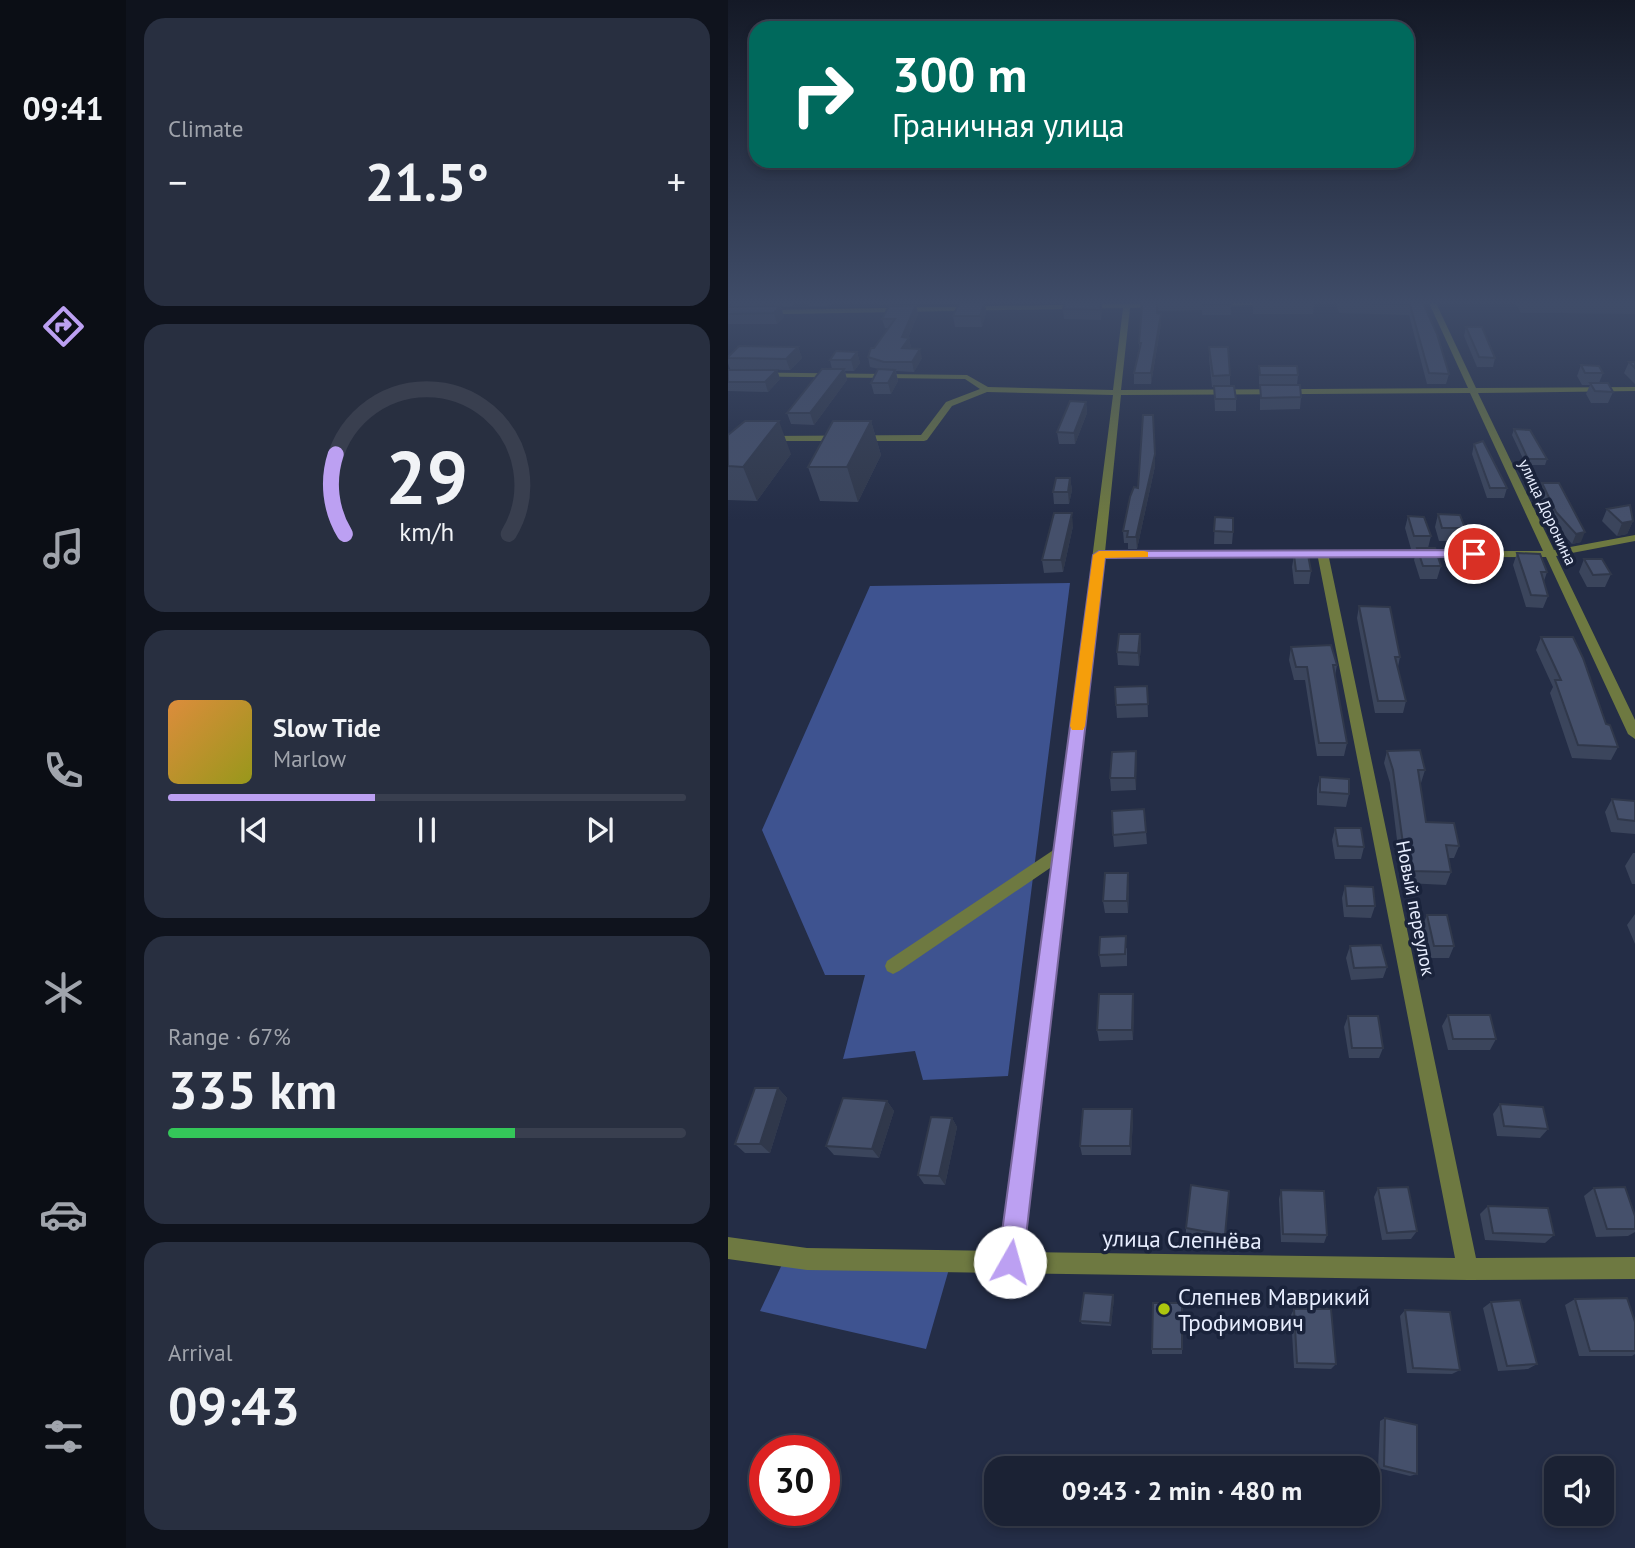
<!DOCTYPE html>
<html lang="en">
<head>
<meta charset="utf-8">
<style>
  :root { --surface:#1b2234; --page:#282f40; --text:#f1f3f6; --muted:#a0a4ac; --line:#393f4f; --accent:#bca0f2 }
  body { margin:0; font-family:"PT Sans",sans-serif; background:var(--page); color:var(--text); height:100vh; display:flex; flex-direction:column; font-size:26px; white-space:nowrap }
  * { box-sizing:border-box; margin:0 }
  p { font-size:23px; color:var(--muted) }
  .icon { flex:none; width:38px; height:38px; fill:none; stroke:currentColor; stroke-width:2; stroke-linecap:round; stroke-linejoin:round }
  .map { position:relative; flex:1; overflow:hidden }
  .details { display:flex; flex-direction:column; gap:18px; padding:18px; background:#0f131d; width:602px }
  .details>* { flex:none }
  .guide { position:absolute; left:21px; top:21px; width:665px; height:147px; border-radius:21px; box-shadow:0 4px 10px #0003,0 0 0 2px var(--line); background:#00695c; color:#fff; overflow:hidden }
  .tools { position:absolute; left:816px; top:1456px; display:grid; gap:14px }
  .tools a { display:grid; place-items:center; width:70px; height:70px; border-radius:14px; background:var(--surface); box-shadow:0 4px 10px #0003,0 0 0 2px var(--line); font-size:35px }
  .speed { position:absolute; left:21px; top:1435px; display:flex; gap:14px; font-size:35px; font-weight:700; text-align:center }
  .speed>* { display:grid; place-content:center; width:91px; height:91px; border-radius:50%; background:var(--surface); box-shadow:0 4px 10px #0003,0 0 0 2px var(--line); line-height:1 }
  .speed .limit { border:10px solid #d22; background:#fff; color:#111 }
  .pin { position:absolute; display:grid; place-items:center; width:60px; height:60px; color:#fff; margin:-30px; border:4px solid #fff; border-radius:50%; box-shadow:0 2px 7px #0007 }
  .me { position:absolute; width:77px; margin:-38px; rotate:7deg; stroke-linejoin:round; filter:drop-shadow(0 0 5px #0008) }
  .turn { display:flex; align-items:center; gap:24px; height:147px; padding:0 28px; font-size:32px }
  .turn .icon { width:91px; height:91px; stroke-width:2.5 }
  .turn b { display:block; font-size:49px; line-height:60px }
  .big { font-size:52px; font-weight:700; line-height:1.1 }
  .details .widget { flex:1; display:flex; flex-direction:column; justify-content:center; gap:10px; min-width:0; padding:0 24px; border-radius:21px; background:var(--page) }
  .details .dial { align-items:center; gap:0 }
  .dial svg { height:182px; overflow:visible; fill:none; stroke:var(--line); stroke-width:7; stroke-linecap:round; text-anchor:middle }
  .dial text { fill:var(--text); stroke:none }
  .song { display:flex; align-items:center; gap:21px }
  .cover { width:84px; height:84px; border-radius:10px; background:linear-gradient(135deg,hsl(30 70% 55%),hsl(60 70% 35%)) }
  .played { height:7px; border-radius:4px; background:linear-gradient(90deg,var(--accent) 40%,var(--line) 40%) }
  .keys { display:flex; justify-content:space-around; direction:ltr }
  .heat { display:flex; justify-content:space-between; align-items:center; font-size:38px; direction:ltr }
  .charge { height:10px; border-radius:5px; background:linear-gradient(90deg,#34c759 67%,var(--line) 0) }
  .trip { position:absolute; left:256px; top:1456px; width:396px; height:70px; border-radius:21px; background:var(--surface); box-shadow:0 4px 10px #0003,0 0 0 2px var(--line); font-weight:700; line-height:70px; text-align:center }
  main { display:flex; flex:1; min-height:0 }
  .dock { display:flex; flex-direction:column; width:126px; justify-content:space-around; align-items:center; background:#0b0e15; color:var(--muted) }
  .dock .icon { width:49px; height:49px }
  .dock .selected { color:var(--accent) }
  .dock b { font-size:32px; color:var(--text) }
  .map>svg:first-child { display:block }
</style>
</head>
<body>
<main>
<nav class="dock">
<b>09:41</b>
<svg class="icon selected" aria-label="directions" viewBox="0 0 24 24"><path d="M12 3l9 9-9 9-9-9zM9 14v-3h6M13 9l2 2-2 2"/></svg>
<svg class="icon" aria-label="music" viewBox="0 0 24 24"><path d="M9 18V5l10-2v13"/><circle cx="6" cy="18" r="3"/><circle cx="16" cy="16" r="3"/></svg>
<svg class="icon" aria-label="phone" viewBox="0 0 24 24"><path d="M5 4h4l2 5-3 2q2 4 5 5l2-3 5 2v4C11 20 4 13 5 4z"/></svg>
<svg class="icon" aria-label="climate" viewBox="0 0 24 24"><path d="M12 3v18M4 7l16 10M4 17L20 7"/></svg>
<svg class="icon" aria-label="car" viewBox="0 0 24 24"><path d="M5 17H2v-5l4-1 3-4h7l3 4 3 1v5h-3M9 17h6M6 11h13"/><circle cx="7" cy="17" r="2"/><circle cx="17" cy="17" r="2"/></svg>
<svg class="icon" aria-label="filters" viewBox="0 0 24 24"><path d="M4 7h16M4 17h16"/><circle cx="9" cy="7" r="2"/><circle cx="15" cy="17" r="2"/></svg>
</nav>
<section class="details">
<div class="widget"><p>Climate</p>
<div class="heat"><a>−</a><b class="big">21.5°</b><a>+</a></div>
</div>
<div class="widget dial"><svg viewBox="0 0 100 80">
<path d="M14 69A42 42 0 1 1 86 69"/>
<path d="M14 69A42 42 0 0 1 10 34" stroke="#bca0f2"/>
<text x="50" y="56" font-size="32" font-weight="700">29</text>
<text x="50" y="72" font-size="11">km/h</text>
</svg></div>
<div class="widget">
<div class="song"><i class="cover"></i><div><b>Slow Tide</b><p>Marlow</p></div></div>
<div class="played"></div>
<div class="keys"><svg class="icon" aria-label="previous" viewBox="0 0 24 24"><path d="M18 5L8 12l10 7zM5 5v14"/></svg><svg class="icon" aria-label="pause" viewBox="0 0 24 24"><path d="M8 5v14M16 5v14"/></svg><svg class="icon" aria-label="next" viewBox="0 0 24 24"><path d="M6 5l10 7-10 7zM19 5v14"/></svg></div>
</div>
<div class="widget"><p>Range · 67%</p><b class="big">335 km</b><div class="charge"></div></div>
<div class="widget"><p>Arrival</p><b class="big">09:43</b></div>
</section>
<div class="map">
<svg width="907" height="1548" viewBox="0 0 907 1548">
  <rect width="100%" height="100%" fill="#242d46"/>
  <path fill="#3e5390" d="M342,583l-62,493 -85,4 -8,-29 -72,8 22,-84h-40l-63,-145 108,-244z
    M58,1256l163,13 -23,80 -166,-38z"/>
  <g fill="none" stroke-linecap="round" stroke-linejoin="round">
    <path fill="#6e7941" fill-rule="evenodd" d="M431,303l2,2 -4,2 -27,1 -9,82 347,-2 -39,-85h7l40,85 159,-1v4l-157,2 76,157 81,-15v6l-79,15 79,164v19l-7,-5 -82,-177 -217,1 147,700 159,-1v22l-167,1 -661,-10 -79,-11v-22l79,11 195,3 51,-385 -154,105 -6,3 -6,-3 -2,-5 2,-5 168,-112 58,-454 -126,-3 -35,14 -25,34 -3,1h-155l-3,-1v-4l155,-1 25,-33 34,-13 -15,-10 -237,-3v-4l239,3 21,12 125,3 10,-82 -395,7v-4zM742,393l73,158 -438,1 16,-157zM376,558h214l137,700 -432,-6z
      M481,303h99l-96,3z"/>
  </g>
  <path fill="#3b455c" d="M2,303h63v2l-2,2h-10l3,10 -7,7h-49v-17h3z
    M80,303h23v2l-22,2z
    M151,303h106l1,10 -4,14h-27l-2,-11 6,-12 -79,1z
    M374,303l-1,17 -37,-1 -1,-10z
    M412,303h91v12h-29v-5l-45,1v2l4,1v10l-10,60h-17v-11l5,-20v-10l2,-29z
    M525,303h61l-1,11h-60z
    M608,303h87l26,71 -3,10h-19l-18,-69 -70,-2z
    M787,303h120v11l-73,-1 -1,-1 -1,1h-39z
    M188,305l2,9 -10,24 3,9 -1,2 12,9 -8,14 -18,-1 2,10 -7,13h-17l-3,-11 8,-14 -9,-2 -2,-10 21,-29h-4l-3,-9z
    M738,327l29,31 -2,9h-16l-13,-31z
    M70,347l4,11 -12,12 -60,-1 -2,-6v-6z
    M481,347l21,28v11l6,13v12h-21l-1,-24h-2l-3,-29z
    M129,352l3,11 -6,8h-9l2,9 -33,45 -23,-1 -4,-11 45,-44 -2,-9z
    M901,362h6v22l-11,-11z
    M853,365l22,8 -4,10 14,9 -5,11h-17l-5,-9 4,-9h-8l-5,-9z
    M531,366l39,9 -1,10 4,12 -1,12 -40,1v-23h-1z
    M0,370h49l3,9 -12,13 -40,-1z
    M358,402l1,11 -12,31h-16l-2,-12z
    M143,421l10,34 -23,47 -38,-1 -12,-34z
    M786,429l33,30 -2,6h-19l-14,-30z
    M0,435l63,19 -34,47 -29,-1z
    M746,444l33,44 -3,10h-17l-15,-44z
    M427,466l-18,83h-9v-6h-4l-1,-12 15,-43z
    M342,478l2,12 -3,14h-15l-1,-12z
    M814,483h17l22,59 -9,2 -19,-22 -15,-29z
    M879,509l26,12 -6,13 -10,2 -15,-15z
    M710,514l27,14 -4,13h-22l-4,-14z
    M680,516l23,20 -3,12 13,18 -4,13h-17l-6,-19 3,-11h-6l-6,-21z
    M487,517l18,15 -1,12h-18z
    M345,526l-10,46 -19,1 -2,-13z
    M789,553l30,19 -3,9 4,15 -5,12 -17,-1 -13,-42z
    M566,555l17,16 -2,13h-15l-2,-17z
    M856,559l27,15 -6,13h-18l-8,-15z
    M631,606l41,51 -2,10 8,34 -3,12h-28l-18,-95z
    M412,634l1,13 -2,19 -21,-1 -1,-13z
    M813,637l65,87 12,23 -7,13 -39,-2 -22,-65 3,-6 -17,-37z
    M563,647l46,18 -2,11 12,67 -3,13h-27l-12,-76h-11l-5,-20z
    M419,686l1,31 -31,1 -1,-13z
    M408,751v39l-25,1 -1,-13z
    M659,751l38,19 -4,13h-1l6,39 33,24 -5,12h-6l3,14 -5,13 -40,-2 -4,-27h-3l-9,-73 -6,-20z
    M592,777l29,17 -3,13 -29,-2v-16z
    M884,799l23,2v33l-24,-2 -6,-20z
    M416,809l3,35 -33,3 -1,-12z
    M607,828l29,19 -3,12h-26l-3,-19z
    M905,853h2v31h-3l-7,-18z
    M401,885l-1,28h-23l-2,-12z
    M617,886l30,20 -4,12 -27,-1 -2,-19z
    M907,914v30l-8,-19z
    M699,915l27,31 -5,12h-20l-7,-31z
    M622,946l37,21 -4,11 -32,2 -5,-22z
    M399,948v18l-26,1 -2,-12z
    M405,994l1,11 -1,35 -34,1 -2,-11z
    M720,1015l48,24 -6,11h-42l-6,-24z
    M620,1016l35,32 -4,10h-30l-5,-31z
    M50,1088l9,10 -17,55h-25l-10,-9z
    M159,1101l7,10 -15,47 -45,-3 -8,-9z
    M772,1104l48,25 -8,9 -43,-2 -4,-22z
    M224,1118l5,9 -12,58 -21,-1 -6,-9z
    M405,1119l-2,36h-49l-2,-9z
    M650,1188l39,43 -6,8 -29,1 -8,-43z
    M866,1188l41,28v16l-7,4 -32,1 -12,-41z
    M553,1190l46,45 -3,8 -43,-1 -2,-43z
    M501,1191l-5,51 -38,-6v-8z
    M760,1206l66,29 -9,8 -60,-3 -5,-26z
    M385,1295l1,3 -3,28 -29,-2 -2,-3z
    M847,1299l60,23v32l-3,2h-53l-14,-51z
    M763,1302l46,62 -9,5 -30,2 -15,-63z
    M454,1303v51h-30v-5z
    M566,1309l42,55 -5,5 -37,-1 -3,-53z
    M677,1310l55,60 -8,4 -45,-1 -7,-57z
    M657,1418l32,56 -7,2 -32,-8 2,-47z"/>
  <path fill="#30384b" d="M257,303l1,10 -4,14 -2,-11z
    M373,303l1,8 -1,9 -1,-10z
    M188,305l2,9 -12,28 3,-4 2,9 -6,11 -3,-10v-11z
    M52,306l4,11 -7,7 -3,-11z
    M433,314v10l-10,60v-11z
    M70,347l4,11 -12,12 -4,-11z
    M192,349l2,9 -8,14 -2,-10z
    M129,352l3,11 -6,8 -3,-11z
    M116,369l3,11 -33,45 -4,-12z
    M49,370l3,9 -12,13 -3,-10z
    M167,370l3,11 -7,13 -3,-11z
    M358,402l1,11 -12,31 -1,-11z
    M51,421l12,33 -34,47 -14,-34z
    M143,421l10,34 -23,47 -11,-35z
    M427,454v12l-18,83 -1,-12z
    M342,478l2,12 -3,14 -1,-12z
    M344,513l1,13 -10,46 -2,-12z
    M905,521l-6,13 -10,2 5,-13z
    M857,532l-4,10 -9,2 4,-10z
    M412,634l1,13 -2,19 -1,-13z
    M408,751l1,13 -1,26 -1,-12z
    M400,873l1,12 -1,28 -1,-12z
    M405,994l1,11 -1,35 -1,-10z
    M50,1088l9,10 -17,55 -10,-9z
    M159,1101l7,10 -15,47 -7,-9z
    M404,1109l1,10 -2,36 -1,-9z
    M224,1118l5,9 -12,58 -6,-9z
    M385,1295l1,3 -3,28 -1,-3z"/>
  <path fill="#45506b" stroke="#30384b" stroke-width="2" d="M231,303h25l-4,13h-27z
    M337,303h36l-1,7 -37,-1z
    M413,303h16v10l4,1 -10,59h-17l7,-30h-2l3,-36z
    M474,303h29v2h-29z
    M632,303h63l14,31 12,40 -20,-1 -19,-68z
    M188,305l-14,32 7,1 -7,10 18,1 -8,13h-28l-16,-5 3,-9h3l21,-29h-13l7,-13z
    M52,306l-6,7 -46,1v-7z
    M738,327h16l13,31 -16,-1z
    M11,346l59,1 -12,12 -58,-1v-1z
    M481,347h19l2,28 -17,1z
    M108,351l21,1 -6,8h-21z
    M901,362h6v6z
    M853,365l18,1 4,7h-18z
    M531,366h38l1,9h-38z
    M94,369h22l-34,44h-23z
    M150,369l17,1 -7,13h-17z
    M0,370h49l-12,12h-37z
    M862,383h18l5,9 -18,-1z
    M532,385h40l1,12 -40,1z
    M486,386h20l2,13h-21z
    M342,401l16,1 -12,31 -17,-1z
    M415,415h10l2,39 -19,83h-9l1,-6h-5l7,-34 4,-10 4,1z
    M17,421h34l-36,46 -15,-1v-31z
    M105,421h38l-24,46h-39z
    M786,429l16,1 17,29h-19z
    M755,441l24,47h-17l-16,-44z
    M328,478h14l-2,14h-15z
    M814,483h17l26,49 -9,2 -20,-22z
    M902,505l3,16 -11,2 -15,-14z
    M326,513h18l-11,47h-19z
    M710,514l22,1 5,13h-23z
    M680,516l16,1 7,19h-17z
    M487,517l18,1v14l-19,-1z
    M689,548h18l6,18h-18z
    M789,553l23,1 7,18h-6l7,24 -17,-1z
    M566,555h14l3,16h-15z
    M856,559h18l9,15 -18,1z
    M631,606l31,1 10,50h-5l11,44h-28z
    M391,634h21l-2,19 -21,-1z
    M813,637h32l10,21 23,66 4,1 8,22 -40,-2 -23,-65h6z
    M603,645l6,20h-4l14,78h-28l-12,-76h-11l-5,-20z
    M419,686l1,18 -32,1 -1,-18z
    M692,750l5,20h-7l8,52 28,1 5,23 -13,-1 5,27 -40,-1 -5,-27h-3l-10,-74 -6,-19z
    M408,751l-1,27h-25l2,-26z
    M592,777l29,2v15l-29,-2z
    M884,799l23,2v20l-17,-2z
    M416,809l2,23 -33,3 -1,-24z
    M607,828h26l3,19 -26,-1z
    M377,873h23l-1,28h-24z
    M617,886l28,1 2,19h-28z
    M699,915h20l7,31h-20z
    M398,936l-1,18 -26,1 1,-18z
    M653,945l6,22 -33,1 -4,-22z
    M371,994h34l-1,36h-35z
    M720,1015h42l6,24h-43z
    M620,1016h30l5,32h-31z
    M27,1088h23l-18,56h-25z
    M115,1098l44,3 -15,48 -46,-3z
    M772,1104l43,3 5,22 -44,-3z
    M355,1109h49l-2,37h-50z
    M203,1117l21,1 -13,58 -21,-1z
    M463,1185l38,6 -4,44 -39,-7z
    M680,1187l9,44 -30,2 -9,-45z
    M897,1187l10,29v13h-28l-13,-41z
    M553,1190l43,1 3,44 -44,-1z
    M760,1206l60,2 6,27 -61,-2z
    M356,1293l29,2 -3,28 -30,-2z
    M899,1298l8,24v29h-45l-15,-52z
    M792,1300l17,64 -30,2 -16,-64z
    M425,1303h29v46h-30z
    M566,1309h37l5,55 -39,-1z
    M677,1310l45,2 10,58 -47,-2z
    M657,1418l32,7v49l-33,-8z"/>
  <linearGradient id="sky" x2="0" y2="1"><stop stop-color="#141926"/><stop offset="0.58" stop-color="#3f4c68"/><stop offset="1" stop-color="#3f4c68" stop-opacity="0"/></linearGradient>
  <rect width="907" height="520" fill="url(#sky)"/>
  <path fill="#bca0f2" stroke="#7a689d" stroke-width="2" d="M746,550l4,1v6l-373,1 -82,704 -4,8 -9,4 -8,-4 -4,-8 95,-707 6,-4z"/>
  <path fill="#f59e0b" d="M416,551l4,1v5l-43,1 -20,168 -2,4h-11l-2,-4 23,-171 6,-4z"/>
  <circle fill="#adc60e" stroke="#1a233b" stroke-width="2.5" cx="436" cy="1309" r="7"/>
  <g text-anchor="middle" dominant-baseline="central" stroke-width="7" stroke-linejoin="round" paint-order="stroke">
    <g font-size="16" fill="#e7edfe" stroke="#1a233b">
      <text transform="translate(820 512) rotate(65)">улица Доронина</text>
    </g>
    <g font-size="19" fill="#e7edfe" stroke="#1a233b">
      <text transform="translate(688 908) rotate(79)">Новый переулок</text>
    </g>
    <g font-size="23" fill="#e7edfe" stroke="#1a233b">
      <text transform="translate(454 1239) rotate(1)">улица Слепнёва</text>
    </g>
    <g font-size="23" fill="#e7edfe" stroke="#1a233b" text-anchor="start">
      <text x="450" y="1296">Слепнев Маврикий<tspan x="450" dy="26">Трофимович</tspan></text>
    </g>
  </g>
</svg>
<div class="tools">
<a><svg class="icon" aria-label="sound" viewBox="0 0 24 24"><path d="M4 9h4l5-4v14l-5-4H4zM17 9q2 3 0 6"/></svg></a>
</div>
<div class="speed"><div class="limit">30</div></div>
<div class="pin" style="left:746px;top:554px;background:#d93025"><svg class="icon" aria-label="arrive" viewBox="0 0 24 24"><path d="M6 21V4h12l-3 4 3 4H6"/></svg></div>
<svg class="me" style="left:282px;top:1262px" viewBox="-20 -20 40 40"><circle r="19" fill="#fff"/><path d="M0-13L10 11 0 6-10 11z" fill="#bca0f2"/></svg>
<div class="trip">09:43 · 2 min · 480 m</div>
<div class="guide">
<div class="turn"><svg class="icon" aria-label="right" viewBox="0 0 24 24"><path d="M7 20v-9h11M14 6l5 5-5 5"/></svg><div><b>300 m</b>Граничная улица</div></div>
</div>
</div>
</main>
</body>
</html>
